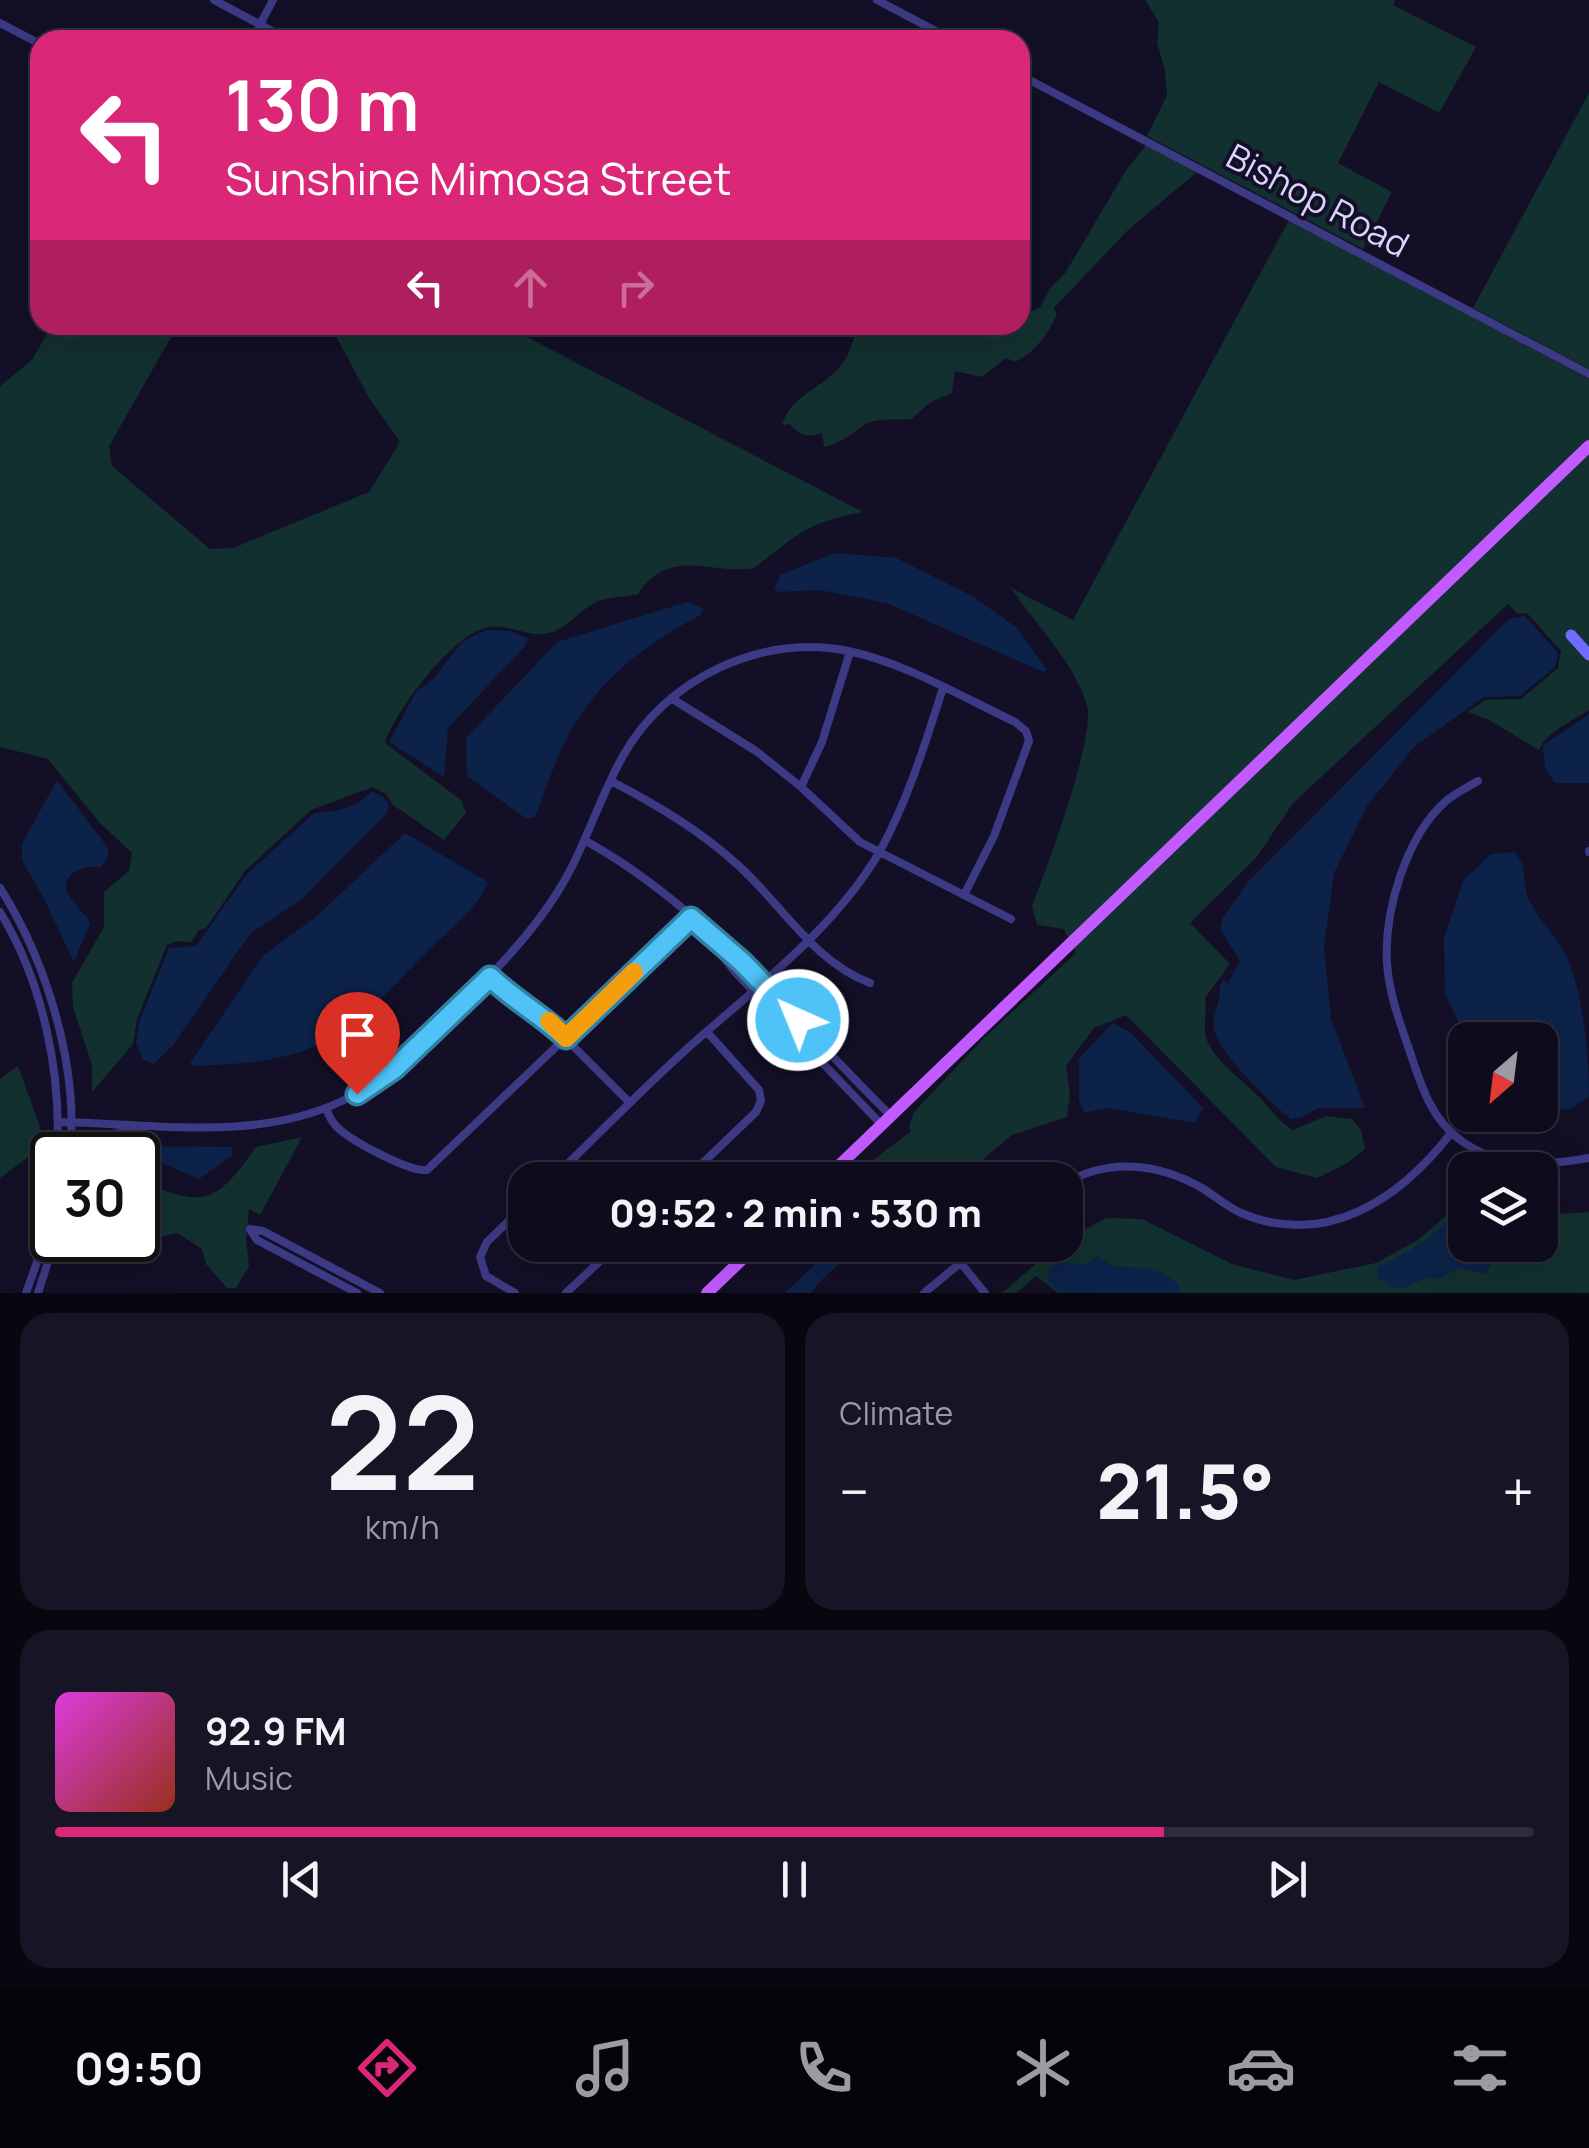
<!DOCTYPE html>
<html lang="en">
<head>
<meta charset="utf-8">
<style>
  :root { --surface:#0e0b1c; --page:#171425; --text:#f1f3f6; --muted:#9b9ba3; --line:#2e2b3b; --accent:#db2777 }
  body { margin:0; font-family:Manrope,sans-serif; background:var(--page); color:var(--text); height:100vh; display:flex; flex-direction:column; font-size:38px; white-space:nowrap }
  * { box-sizing:border-box; margin:0 }
  p { font-size:32px; color:var(--muted) }
  .icon { flex:none; width:55px; height:55px; fill:none; stroke:currentColor; stroke-width:2; stroke-linecap:round; stroke-linejoin:round }
  .map { position:relative; height:1293px; overflow:hidden }
  .sheet { display:flex; flex-direction:column; gap:20px; padding:20px; background:#08060f; flex:1 }
  .sheet>* { flex:none }
  .hud { position:absolute; left:30px; top:30px; width:1000px; height:305px; border-radius:30px; box-shadow:0 10px 40px #0002,0 0 0 2px var(--line); background:#db2777; color:#fff; overflow:hidden }
  .needle { width:65px; rotate:208deg }
  .tools { position:absolute; left:1448px; top:1022px; display:grid; gap:20px }
  .tools a { display:grid; place-items:center; width:110px; height:110px; border-radius:20px; background:var(--surface); box-shadow:0 10px 40px #0002,0 0 0 2px var(--line); font-size:50px }
  .speed { position:absolute; left:30px; top:1132px; display:flex; gap:20px; font-size:50px; font-weight:700; text-align:center }
  .speed>* { display:grid; place-content:center; width:130px; height:130px; border-radius:50%; background:var(--surface); box-shadow:0 10px 40px #0002,0 0 0 2px var(--line); line-height:1 }
  .speed .limit { border:5px solid #111; border-radius:15px; background:#fff; color:#111 }
  .pin { position:absolute; display:grid; place-items:center; width:85px; height:85px; color:#fff; margin:-102px -42px; border-radius:50% 50% 50% 0; rotate:-45deg; box-shadow:0 0 10px #0007 }
  .pin .icon { rotate:45deg }
  .me { position:absolute; width:110px; margin:-55px; rotate:316deg; stroke-linejoin:round; filter:drop-shadow(0 0 8px #0008) }
  .turn { display:flex; align-items:center; gap:35px; height:210px; padding:0 30px; font-size:45px }
  .turn .icon { width:130px; height:130px; stroke-width:2.5 }
  .turn b { display:block; font-size:70px; line-height:85px }
  .lanes { display:flex; align-items:center; height:95px; padding:0 30px; background:#0003; justify-content:center; gap:50px; direction:ltr }
  .lanes .off { opacity:.35 }
  .big { font-size:75px; font-weight:800; line-height:1.1 }
  .sheet .widget { flex:1; display:flex; flex-direction:column; justify-content:center; gap:15px; min-width:0; padding:0 35px; border-radius:30px; background:var(--page) }
  .sheet .dial { align-items:center; gap:0 }
  .dial b { font-size:130px; line-height:1 }
  .song { display:flex; align-items:center; gap:30px }
  .cover { width:120px; height:120px; border-radius:15px; background:linear-gradient(135deg,hsl(300 70% 55%),hsl(10 70% 35%)) }
  .played { height:10px; border-radius:5px; background:linear-gradient(90deg,var(--accent) 75%,var(--line) 75%) }
  .keys { display:flex; justify-content:space-around; direction:ltr }
  .heat { display:flex; justify-content:space-between; align-items:center; font-size:55px; direction:ltr }
  .sheet .tiles { flex:1; display:grid; gap:20px; grid-template-columns:1fr 1fr }
  .widget:last-child { grid-column:span 2 }
  .trip { position:absolute; left:508px; top:1162px; width:575px; height:100px; border-radius:30px; background:var(--surface); box-shadow:0 10px 40px #0002,0 0 0 2px var(--line); font-weight:800; line-height:100px; text-align:center }
  .dock { display:flex; height:160px; justify-content:space-around; align-items:center; background:#06040b; color:var(--muted) }
  .dock .icon { width:70px; height:70px }
  .dock .selected { color:var(--accent) }
  .dock b { font-size:45px; color:var(--text) }
  .map>svg:first-child { display:block }
</style>
</head>
<body>
<div class="map">
<svg width="1589" height="1293" viewBox="0 0 1589 1293">
  <rect width="100%" height="100%" fill="#130f26"/>
  <path fill="#12302f" d="M1145,0h250l-2,5 83,42 -37,66 -60,-31 -41,81 54,29 -29,57 -216,-113 20,-41 -2,-25 -8,-27 2,-21z
    M1589,93v276l-116,-61z
    M1146,145l51,27 -70,59 -73,77 3,7c-10,20 -21,37 -42,47l-9,-4 -24,19 -27,-6 -3,22 -21,9 -20,17c-17,2 -34,-3 -50,8 -11,8 -22,17 -37,20l-2,-14c-15,4 -21,4 -32,-9l-8,1c9,-32 46,-38 62,-64 8,-12 8,-24 18,-36h33l19,7 29,-7h31l25,7 8,-7h13v-8l20,-10 11,-20 15,-15 59,-100z
    M1289,220l300,159v62l-520,498 -5,-10 -27,-4 -5,-19c14,-36 64,-169 55,-201 -13,-43 -51,-80 -76,-117l62,32z
    M52,325h126l-69,121 3,20 98,83 23,-1 136,-56 31,-50 -32,-46 -38,-71h174l359,187c-56,10 -66,23 -109,56 -42,8 -83,-23 -116,26 -15,4 -30,2 -44,9 -16,9 -27,25 -45,30 -20,5 -39,-9 -60,-6 -35,5 -94,84 -104,116l76,57 5,13 -22,27 -51,-35 -7,-11 -13,-7 -62,23 -66,61 -39,57 -7,2 -8,12 -15,-1 -9,4 -30,74 -4,25 -41,48v-27l-19,-58 -1,-24 32,-56v-35l25,-21 3,-18 -33,-31 -51,-63 -48,-12v-361l32,-26z
    M1589,452v195l-18,-17 -6,5 24,26v49c-17,12 -41,20 -50,40l-50,-30 -21,-8 17,-12 36,-1 37,-31 3,-17 -34,-38 -9,1 -10,-10 -215,199 -37,55 -66,65 40,41 -25,34c2,13 -2,27 1,40 6,19 33,40 47,53 15,13 23,29 40,39l33,-14 26,3 9,11 4,19 -16,13 -32,16 -41,-11 -150,-152 -32,13 -28,38 4,29 -3,22 -55,18 -53,45h-112l64,-49 -2,-4 5,-15 70,-74 92,-85 -3,-6z
    M18,1066l28,78 -46,34v-99z
    M302,1137l-42,78 -11,-6 -3,31 3,26 -13,22h-9l-21,-24 -4,-15 -25,-16 -54,13 -17,-6h32v-62c65,32 78,26 118,-31z
    M1463,1201l2,44h75v-30l49,-3v81h-531l-22,-17 -20,17h-14l56,-48h7v-6l42,-21 35,1 90,45 62,16 82,-17 42,-23z"/>
  <path fill="#0c2248" d="M836,553l60,5 78,39 43,31 30,42 -4,2 -156,-69 -68,-13 -40,2 -5,-3 7,-15z
    M687,602l17,7 -5,7c-44,23 -86,53 -115,94 -23,31 -35,71 -49,107l-8,2 -60,-43 -1,-38 91,-96z
    M1525,616l33,37 -3,14 -35,29 -36,1 -69,49 -48,60 -33,67 -10,74 7,72 34,89h-47l-17,10 -10,1c-19,-14 -73,-67 -77,-89 -3,-17 8,-30 6,-45l4,-5 4,3 12,-22 -20,-32 3,-12 25,-35 261,-263z
    M487,630l23,1 18,7 -3,8 -77,82 -4,49 -55,-35 27,-50 17,-13 30,-38z
    M1589,714v69h-34l-10,-16 -2,-22z
    M57,780l51,68v8l-7,11c-14,0 -20,-1 -30,8 -17,16 13,34 19,48l-16,39 -30,-63 -22,-39v-16z
    M372,791l12,6 5,9 -4,9 -82,83 -53,36 -77,111 -19,19 -12,-5 -6,-17 4,-22 29,-72 27,-2 51,-72 67,-61c23,-1 41,-5 58,-22z
    M405,833l83,49c-9,24 -37,46 -55,64 -31,30 -61,66 -97,89 -42,27 -94,29 -142,31l-4,-3 73,-107 54,-40z
    M1515,852c15,18 5,31 15,50 10,20 30,37 38,58 16,40 21,94 21,137l-20,13 -29,-2v-68h-73l-22,-46 -1,-56 19,-57 28,-27z
    M1113,1023l18,10 72,75 -8,15 -86,-15 -25,5 -5,-13v-42z
    M133,1146l99,1 1,8 -34,24 -47,-20z
    M1465,1215v30h37l-16,29 -27,-6c-8,3 -14,10 -22,11 -12,1 -5,-4 -16,1 -20,10 -25,13 -44,-3l1,-10 43,-23 31,-26z
    M835,1245h41c-26,8 -49,26 -65,48h-26z
    M1098,1256l16,11c20,-1 63,1 67,26h-121l-13,-14 3,-10 7,-8 28,4z"/>
  <g fill="none" stroke-linecap="round" stroke-linejoin="round">
    <path stroke="#3d3a85" stroke-width="8" d="M214,0l75,40
      M877,0l76,40
      M0,23l40,21
      M252,40l21,-40
      M1020,75l569,299
      M671,698l85,53 45,36 59,55 151,77
      M611,781c46,24 90,50 128,85 44,40 74,95 131,117
      M1478,781c-10,6 -23,12 -32,20 -40,35 -62,110 -59,162 2,31 13,60 23,89 11,34 22,69 53,90 41,28 80,24 126,16
      M801,787l21,-45 28,-90
      M586,841c121,67 208,180 305,275
      M1589,851v1
      M0,888c47,74 79,179 70,267
      M0,912c43,70 62,162 57,243
      M710,940l25,32 147,153
      M490,977l23,20 33,22 84,84
      M326,1108c3,9 6,15 13,21 15,13 70,43 88,41l264,-252
      M58,1122c94,1 195,21 284,-21 40,-18 69,-48 101,-78 41,-41 83,-81 114,-130 28,-44 41,-93 66,-137 43,-77 138,-123 225,-105 58,12 114,46 167,71l11,9 3,10 -35,95 -30,59
      M67,1134h47l24,-6
      M551,1180c46,-44 90,-90 138,-133 64,-57 147,-119 191,-196 28,-51 45,-107 63,-163
      M685,1180l71,-68 5,-11 -2,-11 -51,-57
      M1065,1183c45,-25 93,-20 137,5 13,8 25,19 39,25 85,36 159,-14 210,-80
      M250,1229l13,2 117,62
      M250,1229l7,11 100,53
      M960,1262l25,31
      M26,1293l11,-31 15,-79
      M38,1293l17,-53
      M515,1293l-29,-17 -6,-19 7,-15 38,-37
      M566,1293l51,-48
      M924,1293l58,-48"/>
    <path stroke="#6f6bff" stroke-width="11" d="M1571,635l18,20"/>
    <path stroke="#c25bff" stroke-width="12" d="M824,1180l765,-734
      M707,1293l50,-48"/>
  </g>
  <g fill="none" stroke-linecap="round" stroke-linejoin="round">
    <g stroke="#337fa1" stroke-width="25">
      <path id="route" d="M357,1094l37,-25 96,-92c24,23 52,38 76,61l125,-120 51,44 56,58"/>
    </g>
    <use href="#route" stroke="#4fc3f7" stroke-width="18"/>
    <path stroke="#f59e0b" stroke-width="18" d="M549,1021l17,17 68,-66"/>
  </g>
  <g text-anchor="middle" dominant-baseline="central" stroke-width="8" stroke-linejoin="round" paint-order="stroke">
    <g font-size="35" fill="#d9d4ff" stroke="#130f26">
      <text transform="translate(1318 200) rotate(28)">Bishop Road</text>
    </g>
  </g>
</svg>
<div class="tools">
<a><svg class="needle" viewBox="-14 -14 28 28"><path d="M0-13l5 13h-10z" fill="#e53935"/><path d="M0 13l5-13h-10z" fill="#9b9ba3"/></svg></a>
<a><svg class="icon" aria-label="layers" viewBox="0 0 24 24"><path d="M12 4l9 5-9 5-9-5zM3 14l9 5 9-5"/></svg></a>
</div>
<div class="speed"><div class="limit">30</div></div>
<div class="pin" style="left:357px;top:1094px;background:#d93025"><svg class="icon" aria-label="arrive" viewBox="0 0 24 24"><path d="M6 21V4h12l-3 4 3 4H6"/></svg></div>
<svg class="me" style="left:798px;top:1020px" viewBox="-20 -20 40 40"><circle r="17" fill="#4fc3f7" stroke="#fff" stroke-width="3"/><path d="M0-11L8 9 0 5-8 9z" fill="#fff"/></svg>
<div class="trip">09:52 · 2 min · 530 m</div>
<div class="hud">
<div class="turn"><svg class="icon" aria-label="left" viewBox="0 0 24 24"><path d="M17 20v-9H6M10 6l-5 5 5 5"/></svg><div><b>130 m</b>Sunshine Mimosa Street</div></div>
<div class="lanes"><svg class="icon" aria-label="left" viewBox="0 0 24 24"><path d="M17 20v-9H6M10 6l-5 5 5 5"/></svg><svg class="icon off" aria-label="ahead" viewBox="0 0 24 24"><path d="M12 20V5M6 11l6-6 6 6"/></svg><svg class="icon off" aria-label="right" viewBox="0 0 24 24"><path d="M7 20v-9h11M14 6l5 5-5 5"/></svg></div>
</div>
</div>
<section class="sheet">
<div class="tiles">
<div class="widget dial"><b>22</b><p>km/h</p></div>
<div class="widget"><p>Climate</p>
<div class="heat"><a>−</a><b class="big">21.5°</b><a>+</a></div>
</div>
<div class="widget">
<div class="song"><i class="cover"></i><div><b>92.9 FM</b><p>Music</p></div></div>
<div class="played"></div>
<div class="keys"><svg class="icon" aria-label="previous" viewBox="0 0 24 24"><path d="M18 5L8 12l10 7zM5 5v14"/></svg><svg class="icon" aria-label="pause" viewBox="0 0 24 24"><path d="M8 5v14M16 5v14"/></svg><svg class="icon" aria-label="next" viewBox="0 0 24 24"><path d="M6 5l10 7-10 7zM19 5v14"/></svg></div>
</div>
</div>
</section>
<nav class="dock">
<b>09:50</b>
<svg class="icon selected" aria-label="directions" viewBox="0 0 24 24"><path d="M12 3l9 9-9 9-9-9zM9 14v-3h6M13 9l2 2-2 2"/></svg>
<svg class="icon" aria-label="music" viewBox="0 0 24 24"><path d="M9 18V5l10-2v13"/><circle cx="6" cy="18" r="3"/><circle cx="16" cy="16" r="3"/></svg>
<svg class="icon" aria-label="phone" viewBox="0 0 24 24"><path d="M5 4h4l2 5-3 2q2 4 5 5l2-3 5 2v4C11 20 4 13 5 4z"/></svg>
<svg class="icon" aria-label="climate" viewBox="0 0 24 24"><path d="M12 3v18M4 7l16 10M4 17L20 7"/></svg>
<svg class="icon" aria-label="car" viewBox="0 0 24 24"><path d="M5 17H2v-5l4-1 3-4h7l3 4 3 1v5h-3M9 17h6M6 11h13"/><circle cx="7" cy="17" r="2"/><circle cx="17" cy="17" r="2"/></svg>
<svg class="icon" aria-label="filters" viewBox="0 0 24 24"><path d="M4 7h16M4 17h16"/><circle cx="9" cy="7" r="2"/><circle cx="15" cy="17" r="2"/></svg>
</nav>
</body>
</html>
